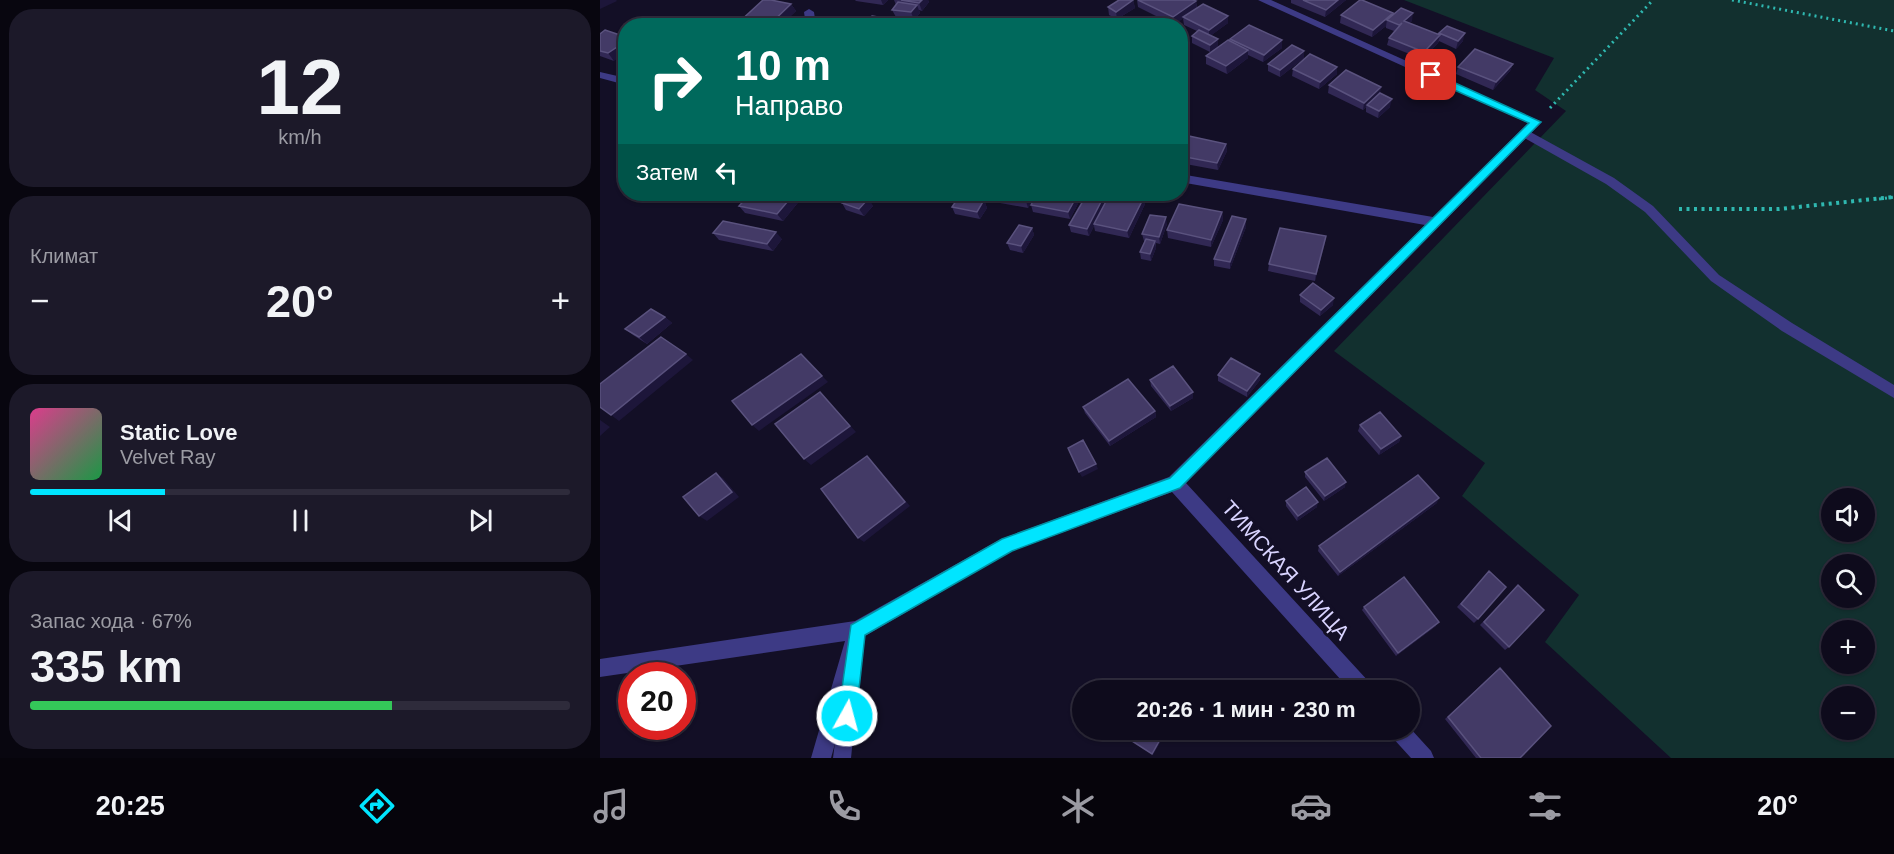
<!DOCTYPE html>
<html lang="ru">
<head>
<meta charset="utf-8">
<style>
  :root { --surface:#0e0b1c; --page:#1c1929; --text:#f1f3f6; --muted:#9b9ba3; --line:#2e2b3b; --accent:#00e5ff }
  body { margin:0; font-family:Arial,sans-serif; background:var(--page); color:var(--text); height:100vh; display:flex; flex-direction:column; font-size:22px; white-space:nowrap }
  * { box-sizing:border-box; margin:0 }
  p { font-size:20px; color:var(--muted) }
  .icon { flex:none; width:33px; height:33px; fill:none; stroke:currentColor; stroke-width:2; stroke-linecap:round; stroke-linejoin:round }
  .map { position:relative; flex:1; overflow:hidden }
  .details { display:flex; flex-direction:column; gap:9px; padding:9px; background:#08060f; width:600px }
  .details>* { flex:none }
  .hud { position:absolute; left:18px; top:18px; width:570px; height:183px; border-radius:24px; box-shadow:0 2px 4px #0004,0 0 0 2px var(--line); background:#00695c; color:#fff; overflow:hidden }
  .controls { position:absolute; left:1221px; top:488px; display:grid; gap:12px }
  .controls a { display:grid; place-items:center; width:54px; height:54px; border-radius:50%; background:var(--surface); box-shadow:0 2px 4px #0004,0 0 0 2px var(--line); font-size:30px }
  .speed { position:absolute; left:18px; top:662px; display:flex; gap:12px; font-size:30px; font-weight:700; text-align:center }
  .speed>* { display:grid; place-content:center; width:78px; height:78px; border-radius:50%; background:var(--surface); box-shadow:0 2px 4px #0004,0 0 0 2px var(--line); line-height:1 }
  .speed .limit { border:9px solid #d22; background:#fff; color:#111 }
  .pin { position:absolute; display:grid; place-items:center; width:51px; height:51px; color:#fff; margin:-26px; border-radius:12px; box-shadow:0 3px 9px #0006 }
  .me { position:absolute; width:66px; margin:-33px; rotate:7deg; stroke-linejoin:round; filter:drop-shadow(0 0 4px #0008) }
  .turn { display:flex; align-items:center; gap:21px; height:126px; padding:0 18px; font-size:27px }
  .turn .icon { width:78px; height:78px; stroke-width:2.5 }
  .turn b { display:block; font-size:42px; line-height:51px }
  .then { display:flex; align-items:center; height:57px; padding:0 18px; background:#0003; gap:12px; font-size:22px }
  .big { font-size:45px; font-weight:700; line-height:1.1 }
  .details .tile { flex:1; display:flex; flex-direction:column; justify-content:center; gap:9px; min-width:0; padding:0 21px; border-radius:24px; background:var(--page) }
  .details .dial { align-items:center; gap:0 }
  .dial b { font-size:78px; line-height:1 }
  .song { display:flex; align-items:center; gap:18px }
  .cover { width:72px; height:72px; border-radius:9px; background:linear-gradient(135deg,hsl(330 70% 55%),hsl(140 70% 35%)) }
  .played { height:6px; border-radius:3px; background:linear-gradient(90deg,var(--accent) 25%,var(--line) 25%) }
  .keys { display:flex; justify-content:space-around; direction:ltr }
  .heat { display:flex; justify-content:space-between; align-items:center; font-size:33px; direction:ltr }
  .charge { height:9px; border-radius:4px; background:linear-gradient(90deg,#34c759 67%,var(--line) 0) }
  .trip { position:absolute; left:472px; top:680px; width:348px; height:60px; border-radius:30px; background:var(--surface); box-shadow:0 2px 4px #0004,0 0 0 2px var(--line); font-weight:700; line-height:60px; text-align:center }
  .tabs { display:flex; height:96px; justify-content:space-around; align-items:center; background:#06040b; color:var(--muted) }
  .tabs .icon { width:42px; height:42px }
  .tabs .on { color:var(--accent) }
  .tabs b { font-size:27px; color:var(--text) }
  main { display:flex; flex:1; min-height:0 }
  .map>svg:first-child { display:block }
</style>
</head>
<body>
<main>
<section class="details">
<div class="tile dial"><b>12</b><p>km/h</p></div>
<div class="tile"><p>Климат</p>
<div class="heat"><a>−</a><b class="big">20°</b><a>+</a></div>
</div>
<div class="tile">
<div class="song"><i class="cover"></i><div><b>Static Love</b><p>Velvet Ray</p></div></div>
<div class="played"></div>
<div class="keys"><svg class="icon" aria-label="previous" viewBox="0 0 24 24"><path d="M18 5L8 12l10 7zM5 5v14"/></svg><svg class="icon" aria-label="pause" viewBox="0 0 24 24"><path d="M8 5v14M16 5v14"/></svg><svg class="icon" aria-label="next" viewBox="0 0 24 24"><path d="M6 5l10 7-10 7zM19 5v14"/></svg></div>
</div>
<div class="tile"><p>Запас хода · 67%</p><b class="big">335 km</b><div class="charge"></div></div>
</section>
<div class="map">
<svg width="1294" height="758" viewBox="0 0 1294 758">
  <rect width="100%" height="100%" fill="#130f26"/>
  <path fill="#12302f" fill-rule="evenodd" d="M804,0h490v758h-223l-126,-116 34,-47 -117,-99 23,-33 -151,-112 232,-240 -31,-21 19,-32zM1232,498h32v33h-32zM1232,564h32v33h-32zM1232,630h32v33h-32zM1232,696h32v33h-32z"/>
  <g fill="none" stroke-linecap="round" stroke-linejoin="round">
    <path stroke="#2fb8b0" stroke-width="3" stroke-dasharray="2 4" stroke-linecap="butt" d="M1132,0l162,31
      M950,108l103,-108
      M1279,199l15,-2"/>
    <path stroke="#2fb8b0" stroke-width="4" stroke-dasharray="3 4.5" stroke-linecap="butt" d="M1079,209h100l114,-12"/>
    <path fill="#3d3a85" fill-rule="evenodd" d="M925,129l89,49 39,28 66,69 73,48 102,62v13l-112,-67 -71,-50 -66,-69 -39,-28 -85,-48 -1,-3z
      M252,663l6,2 2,6 -9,87h-18l11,-87 2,-6z"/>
    <path fill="#3d3a85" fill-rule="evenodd" d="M658,0h13l271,122 -356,361 184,200 3,7h-23l-178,-198 -160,59 -147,85 -34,122h-20l34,-117 -245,36v-18l255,-38 146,-82 168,-62 256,-252 -245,-43v-8l253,43 95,-94z
      M209,9l5,3 2,14h-10l-2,-14z
      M0,72l26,6v7l-26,-7z
      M810,728l21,23 3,7h-23l-20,-22 -3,-7z"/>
  </g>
  <path fill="#312854" d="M255,0h33l-5,5 -27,-4z
    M294,0h34l1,2 -7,9 -3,-1 1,3 -6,7 -18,-3 -4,-7 4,-5z
    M518,0h15l2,8 -18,11 -8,-4 -1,-8 11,-7z
    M537,0h56l3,1 1,7 31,15 -18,13 8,3v8l-8,5 -18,-9v-7l5,-5 -13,-6 -1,-7 -9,7 -36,-18z
    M691,0h55l-21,17 -34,-14z
    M191,4l5,7 -16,15h-41l-1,-3z
    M793,13v2l19,6 -3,2 30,12v-2l24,8 -7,8 -17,-8 -1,2 -16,16 -35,-14 2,-7 5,-7 -8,-3v-2l-14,11 -32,-14 1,-8z
    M0,34l14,27 -14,-5z
    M630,39l52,1v8l-19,14 -15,-7v3l-21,16 -21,-10v-8l24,-15z
    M704,58l-24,19 -12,-6v-7z
    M913,64l-3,7 -17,19 -37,-16 2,-7z
    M737,67v7l-18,15 -27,-13 1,-7z
    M729,85l51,9 10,13 -12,11 -12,-6v-5l-3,3 -35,-17z
    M626,144l1,7 -9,19 -38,-7v-9z
    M150,194h55l-22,27 -38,-8 -6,-7z
    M260,194h40l-7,9 -31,-7 11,10 -9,10 -18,-6 -4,-7 19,-7z
    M304,194h42l-5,8z
    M386,194h51l-9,14 -39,-7z
    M483,194l-13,25 -37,-7 -2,-7z
    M487,194h20l1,3h36l1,7 -16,34 -34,-7 -1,-5 -5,10 -18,-4 -2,-7z
    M384,200l3,8 -7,11 -25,-5 -3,-7z
    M622,212l1,8 -12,27 -43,-9 -1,-8z
    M567,224l-7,20 -4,-1v5l-5,13 -10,-2 -1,-7 5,-11h-1l-2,-7z
    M646,227l-16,42 -16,-3v-7z
    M432,228l2,7 -11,18 -13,-3 -3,-7z
    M113,233l69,6 -9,12 -54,-11z
    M726,236l-11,45 -47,-10 1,-7z
    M700,295l33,10 -13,11 -20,-14z
    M65,317l7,6 -25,21 -14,-9 -8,-6z
    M618,375l42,5 -13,17 -29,-16z
    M550,380l43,12v6l-22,13 -20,-25z
    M483,407l72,4 1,6 -46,29 -25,-33z
    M760,425l41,11 -2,6 -20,13 -21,-24z
    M705,472l40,15 -21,14 -19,-24z
    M686,501l31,6 -20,14 -11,-15z
    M837,503l-99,73 -20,-25 1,-5z
    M889,571l-11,48 -4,4 -17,-16z
    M918,585l-9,62 -4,3 -25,-25z
    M764,607l72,19 -40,30 -34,-46z
    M900,668l20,90h-44l-31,-39 51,-48z"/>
  <path fill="#1d163a" d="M0,0h16l1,1 -17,8z
    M281,0h7l-5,5z
    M322,0h6l1,2 -7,9 -3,-8z
    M533,0l2,8 -18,11 -1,-7z
    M738,0h8l-21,17 1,-7z
    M596,1l1,8 -23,16 -1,-8z
    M191,4l5,7 -16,15h-12z
    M317,5l3,8 -6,7 -3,-8z
    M793,13l-1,8 -5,-1 -1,6 -14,11 1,-7z
    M813,13l-1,8 -10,8 2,-8z
    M628,16v7l-19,14v-7z
    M303,21l2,5h-7z
    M865,33l-2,8 -7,8 2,-8z
    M840,35l-2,8 -16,16 2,-7z
    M618,39v8l-8,5v-7z
    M682,40v8l-19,14 1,-7z
    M26,41v12l-12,8 -6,-8z
    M648,50v8l-21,16 -1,-8z
    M704,51v7l-24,19v-7z
    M913,64l-3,7 -17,19 3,-8z
    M737,67v7l-18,15 1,-7z
    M781,87l-1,7 -13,11 -1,2 -3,3 1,-7z
    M792,99l-2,8 -12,11 1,-7z
    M626,144l1,7 -9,19 -1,-7z
    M194,194h11l-22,27 -6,-7z
    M291,194h9l-7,9 -4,-8z
    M337,194h9l-5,8z
    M430,194h7l-9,14 -2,-7z
    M478,194h5l-13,25 -2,-7z
    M505,194h2l1,4 -14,26v2l-5,10 -2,-7z
    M544,197l1,7 -16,34 -2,-7z
    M269,198l4,8 -9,10 -5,-7z
    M384,200l3,8 -7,11 -3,-7z
    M622,212l1,8 -12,27v-7z
    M566,217l1,7 -7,20 -1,-7z
    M646,219v8l-16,42v-7z
    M432,228l2,7 -11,18 -2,-7z
    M176,232l6,7 -9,12 -6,-7z
    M726,236l-1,7 -10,38 1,-7z
    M555,241l1,7 -5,13 -1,-7z
    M734,298l-1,7 -13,11 1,-6z
    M65,317l7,6 -25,21 -8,-7z
    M86,354l7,6 -74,61 -8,-6z
    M201,354l27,28 -69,49 -7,-6z
    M660,374v6l-13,17v-6z
    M220,392l36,40 -45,33 -7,-6z
    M593,392v6l-22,13 -1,-5z
    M555,411l1,6 -46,29 -1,-5z
    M0,420l10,7 -10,9z
    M801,436l-2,6 -20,13 2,-6z
    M267,456l43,50 -46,36 -6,-4z
    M496,464l2,5 -16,8 -3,-5z
    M116,473l7,5 16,19 -32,24 -8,-5z
    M746,482l-1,5 -21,14 1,-5z
    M839,498l-2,5 -99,73 2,-4z
    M718,502l-1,5 -20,14 1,-5z
    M839,622l-3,4 -40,30 2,-3z
    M566,729h2l-15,26 -1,-1z"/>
  <path fill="#433a66" stroke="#5a527e" stroke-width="1.5" d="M163,0h8l20,4 -23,22h-15l-15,-3z
    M301,0h21l-3,3z
    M519,0h14l-17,12 -8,-5z
    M538,0h55l3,1 -23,16z
    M703,0h35l-12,10z
    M760,0h2l31,13 -20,17 -32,-15z
    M298,2l19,3 -6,7 -19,-2z
    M603,4l25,12 -19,14 -26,-13z
    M801,8l12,5 -9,8 36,14 -16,17 -35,-14 13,-15 -3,2 -12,-5z
    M272,16l31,5 -5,5h-35z
    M649,25l33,15 -18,15 -34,-16z
    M847,26l18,7 -7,8 -19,-8z
    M5,30l21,7v4l-18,12 -8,-2v-17z
    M599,30l19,9 -8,6 -18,-9z
    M628,40l20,10 -22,16 -20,-10z
    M692,45l12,6 -24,19 -12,-6z
    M875,49l38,15 -17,18 -38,-15z
    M710,54l27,13 -17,15 -27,-13z
    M746,70l35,17 -17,16 -35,-18z
    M780,93l12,6 -13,12 -12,-6z
    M589,136l37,8 -9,19 -37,-7z
    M150,194h44l-17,20 -38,-8z
    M251,194h2l16,4 -10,11 -17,-6z
    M386,194h44l-4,7z
    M437,194h41l-10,18 -37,-7z
    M487,194h18l-18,35 -18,-4z
    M510,194h18l16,3 -17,34 -33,-7z
    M360,195l24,5 -7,12 -25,-5z
    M579,204l43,8 -11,28 -44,-10z
    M550,215l16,2 -7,20 -17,-3z
    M632,216l14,3 -16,43 -16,-3z
    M123,221l53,11 -9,12 -54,-11z
    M419,225l13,3 -11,18 -14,-3z
    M680,228l46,8 -10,38 -47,-10z
    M546,239l9,2 -5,13 -10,-2z
    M713,283l21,15 -13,12 -21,-15z
    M51,309l14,8 -26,20 -14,-8z
    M61,337l25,17 -75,61 -11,-8v-23z
    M201,354l21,22 -70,49 -20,-24z
    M631,358l29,16 -13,17 -29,-16z
    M573,366l20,26 -23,14 -20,-26z
    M528,379l27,32 -46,30 -26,-34z
    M220,392l30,34 -46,33 -29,-35z
    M780,412l21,24 -20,13 -21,-24z
    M483,440l13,24 -17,8 -11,-24z
    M267,456l38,46 -47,36 -37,-49z
    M727,458l19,24 -21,14 -20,-24z
    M116,473l16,19 -33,24 -16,-19z
    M818,475l21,23 -99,74 -21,-26z
    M706,487l12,15 -20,14 -12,-15z
    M889,571l17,16 -28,32 -17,-15z
    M804,577l35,45 -41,31 -34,-46z
    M918,585l26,25 -35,37 -25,-25z
    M900,668l51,58 -31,32h-39l-33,-41z
    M515,729h51l-14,25 -37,-24z"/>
  <path fill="#00e5ff" stroke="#0095a6" stroke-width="1.5" d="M831,72l110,50 -361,366 -168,63 -147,84 -9,81 -3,6 -6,2 -6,-2 -3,-6 13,-91 151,-86 168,-61 359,-355 -102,-45v-5z"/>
  <g text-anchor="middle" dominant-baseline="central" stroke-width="6" stroke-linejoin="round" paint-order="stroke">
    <g font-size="21" fill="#d9d4ff" stroke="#130f26">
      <text transform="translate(686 570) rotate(48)">ТИМСКАЯ УЛИЦА</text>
    </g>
  </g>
</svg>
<div class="controls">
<a><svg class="icon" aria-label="sound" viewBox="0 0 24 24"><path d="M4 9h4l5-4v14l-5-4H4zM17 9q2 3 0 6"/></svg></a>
<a><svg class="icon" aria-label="search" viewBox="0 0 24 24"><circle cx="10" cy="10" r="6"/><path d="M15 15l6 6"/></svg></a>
<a>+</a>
<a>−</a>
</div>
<div class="speed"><div class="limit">20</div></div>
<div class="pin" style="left:831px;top:75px;background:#d93025"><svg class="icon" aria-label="arrive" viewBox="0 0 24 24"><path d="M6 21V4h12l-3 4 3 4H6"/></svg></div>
<svg class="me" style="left:247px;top:716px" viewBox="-20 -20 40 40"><circle r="17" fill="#00e5ff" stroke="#fff" stroke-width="3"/><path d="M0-11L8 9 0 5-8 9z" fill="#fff"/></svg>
<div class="trip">20:26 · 1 мин · 230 m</div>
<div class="hud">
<div class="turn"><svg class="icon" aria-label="right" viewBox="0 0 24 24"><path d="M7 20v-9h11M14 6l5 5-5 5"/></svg><div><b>10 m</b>Направо</div></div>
<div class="then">Затем<svg class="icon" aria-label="left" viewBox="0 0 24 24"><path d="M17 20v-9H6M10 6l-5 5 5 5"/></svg></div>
</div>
</div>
</main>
<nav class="tabs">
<b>20:25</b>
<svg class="icon on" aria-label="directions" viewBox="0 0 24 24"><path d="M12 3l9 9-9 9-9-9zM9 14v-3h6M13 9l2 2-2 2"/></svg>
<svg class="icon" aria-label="music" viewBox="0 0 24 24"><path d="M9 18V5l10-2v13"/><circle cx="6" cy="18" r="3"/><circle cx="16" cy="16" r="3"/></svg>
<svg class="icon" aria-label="phone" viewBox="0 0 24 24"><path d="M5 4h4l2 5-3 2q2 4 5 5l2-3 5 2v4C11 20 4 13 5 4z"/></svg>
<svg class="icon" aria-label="climate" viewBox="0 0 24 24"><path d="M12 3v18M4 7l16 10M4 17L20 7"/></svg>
<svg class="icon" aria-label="car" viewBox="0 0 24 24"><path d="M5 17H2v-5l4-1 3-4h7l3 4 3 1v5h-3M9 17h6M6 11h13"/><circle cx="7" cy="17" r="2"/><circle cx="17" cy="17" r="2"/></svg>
<svg class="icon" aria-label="filters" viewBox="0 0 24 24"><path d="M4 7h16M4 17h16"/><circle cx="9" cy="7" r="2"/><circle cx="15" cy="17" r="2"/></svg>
<b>20°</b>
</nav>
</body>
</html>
